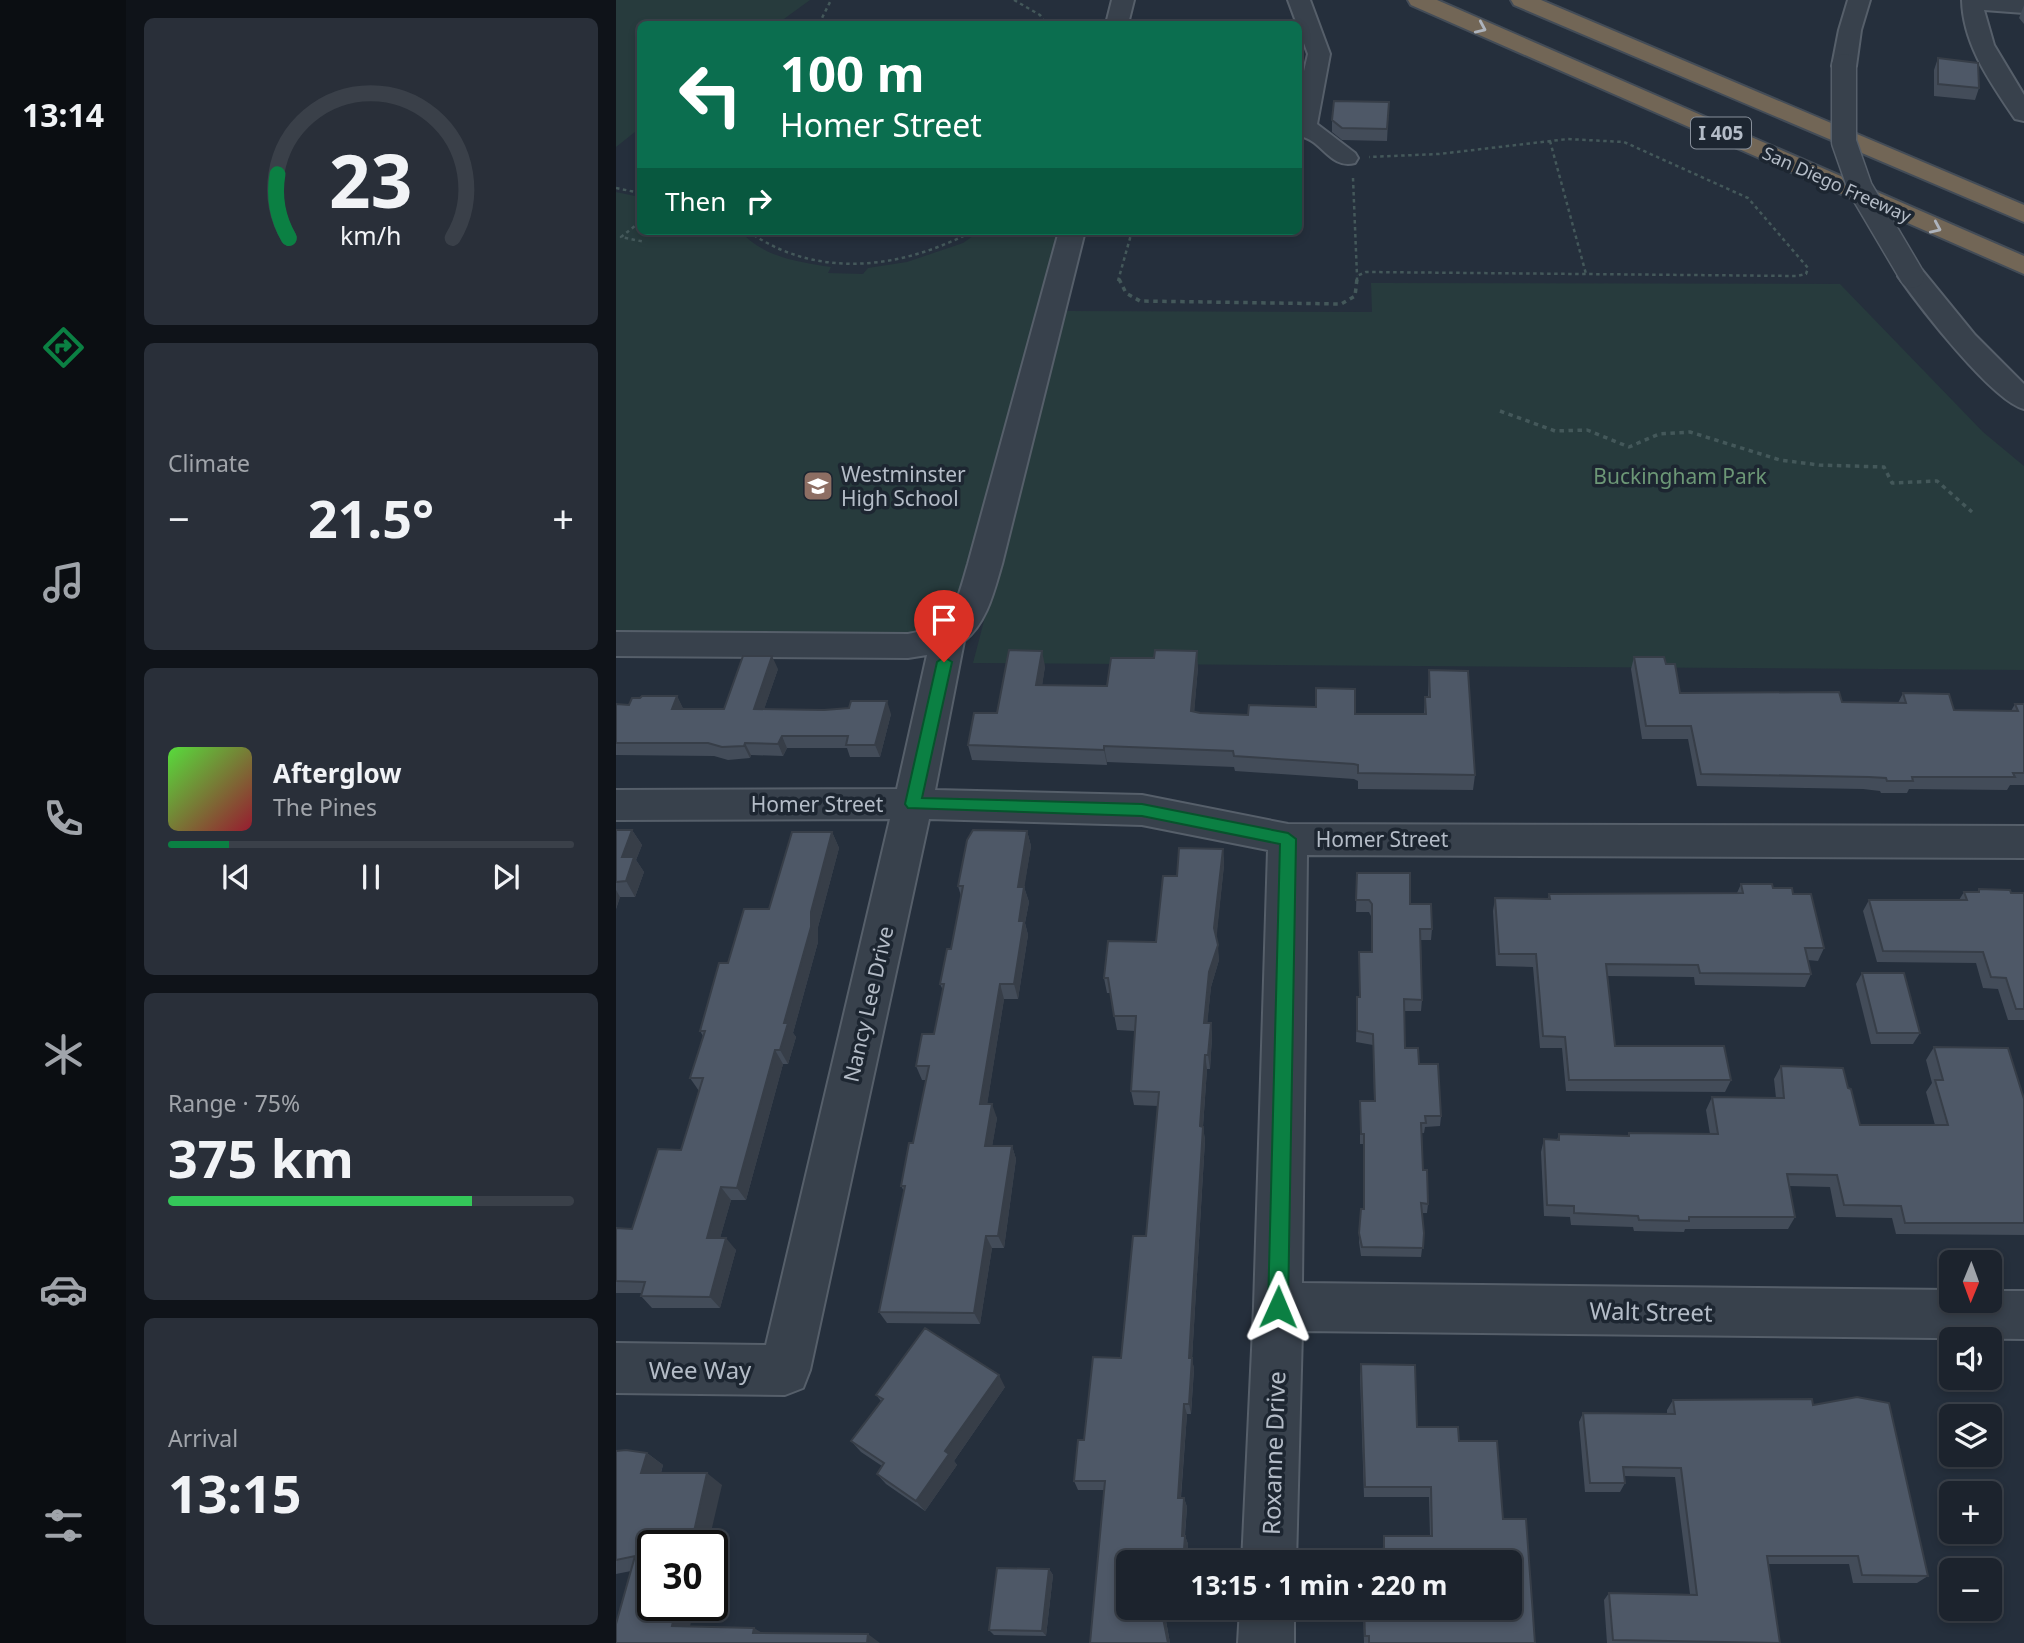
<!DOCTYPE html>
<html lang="en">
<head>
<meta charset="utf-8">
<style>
  :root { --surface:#1c232d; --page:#292f39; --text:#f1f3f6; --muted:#a0a4aa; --line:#3a4049; --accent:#0b8043 }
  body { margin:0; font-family:"Noto Sans",sans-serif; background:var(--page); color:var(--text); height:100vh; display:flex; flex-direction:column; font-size:26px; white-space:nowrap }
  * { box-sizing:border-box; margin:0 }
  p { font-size:23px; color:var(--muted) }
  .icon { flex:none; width:38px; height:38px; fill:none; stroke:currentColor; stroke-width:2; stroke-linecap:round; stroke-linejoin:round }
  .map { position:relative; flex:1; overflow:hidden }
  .side { display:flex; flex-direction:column; gap:18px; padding:18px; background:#0f1319; width:490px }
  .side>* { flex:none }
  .hud { position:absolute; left:21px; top:21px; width:665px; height:214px; border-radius:10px; box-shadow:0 4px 10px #0003,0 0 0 2px var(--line); background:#0b6e4f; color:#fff; overflow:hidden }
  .needle { width:46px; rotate:181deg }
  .buttons { position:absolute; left:1323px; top:1250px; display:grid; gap:14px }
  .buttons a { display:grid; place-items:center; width:63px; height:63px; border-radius:10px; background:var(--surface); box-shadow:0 4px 10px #0003,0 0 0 2px var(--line); font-size:35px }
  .speed { position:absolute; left:21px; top:1530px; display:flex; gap:14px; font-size:35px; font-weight:700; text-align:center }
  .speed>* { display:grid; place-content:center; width:91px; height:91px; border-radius:50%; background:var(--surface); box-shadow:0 4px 10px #0003,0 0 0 2px var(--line); line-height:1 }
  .speed .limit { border:4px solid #111; border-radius:10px; background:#fff; color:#111 }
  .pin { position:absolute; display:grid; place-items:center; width:60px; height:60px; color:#fff; margin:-72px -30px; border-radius:50% 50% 50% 0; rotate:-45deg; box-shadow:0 0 7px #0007 }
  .pin .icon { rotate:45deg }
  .me { position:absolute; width:77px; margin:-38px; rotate:1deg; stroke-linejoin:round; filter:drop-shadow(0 0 5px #0008) }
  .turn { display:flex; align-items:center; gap:24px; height:147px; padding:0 28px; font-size:32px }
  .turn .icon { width:91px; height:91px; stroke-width:2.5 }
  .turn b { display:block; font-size:49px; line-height:60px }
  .then { display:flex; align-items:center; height:66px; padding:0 28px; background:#0003; gap:14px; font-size:26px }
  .big { font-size:52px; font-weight:700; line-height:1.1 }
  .side .widget { flex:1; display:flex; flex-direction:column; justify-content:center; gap:10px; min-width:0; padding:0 24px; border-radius:10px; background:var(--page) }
  .side .dial { align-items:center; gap:0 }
  .dial svg { height:182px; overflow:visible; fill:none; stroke:var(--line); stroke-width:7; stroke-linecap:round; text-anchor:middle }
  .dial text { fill:var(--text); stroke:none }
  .song { display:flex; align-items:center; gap:21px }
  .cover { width:84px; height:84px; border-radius:10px; background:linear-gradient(135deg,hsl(110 70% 55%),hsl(350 70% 35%)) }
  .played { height:7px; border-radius:4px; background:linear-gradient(90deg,var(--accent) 15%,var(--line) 15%) }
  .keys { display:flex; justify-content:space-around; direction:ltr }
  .heat { display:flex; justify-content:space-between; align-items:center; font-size:38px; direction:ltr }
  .charge { height:10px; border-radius:5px; background:linear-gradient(90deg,#34c759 75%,var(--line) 0) }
  .trip { position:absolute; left:500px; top:1550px; width:406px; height:70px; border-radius:10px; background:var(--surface); box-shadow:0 4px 10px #0003,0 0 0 2px var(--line); font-weight:700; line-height:70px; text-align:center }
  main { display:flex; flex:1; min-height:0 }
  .tab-bar { display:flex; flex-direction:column; width:126px; justify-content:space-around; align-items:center; background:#0b0e12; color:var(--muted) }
  .tab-bar .icon { width:49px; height:49px }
  .tab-bar .selected { color:var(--accent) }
  .tab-bar b { font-size:32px; color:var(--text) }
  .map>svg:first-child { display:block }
</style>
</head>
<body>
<main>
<nav class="tab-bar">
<b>13:14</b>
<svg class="icon selected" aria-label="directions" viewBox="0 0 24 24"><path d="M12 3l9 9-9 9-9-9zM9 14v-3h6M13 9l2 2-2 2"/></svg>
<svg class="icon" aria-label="music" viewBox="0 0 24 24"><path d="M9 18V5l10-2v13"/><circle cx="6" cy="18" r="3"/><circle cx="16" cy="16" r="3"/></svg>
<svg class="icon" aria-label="phone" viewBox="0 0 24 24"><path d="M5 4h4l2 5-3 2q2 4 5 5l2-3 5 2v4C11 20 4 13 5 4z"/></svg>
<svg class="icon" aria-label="climate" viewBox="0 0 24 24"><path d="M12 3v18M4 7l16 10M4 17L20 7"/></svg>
<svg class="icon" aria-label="car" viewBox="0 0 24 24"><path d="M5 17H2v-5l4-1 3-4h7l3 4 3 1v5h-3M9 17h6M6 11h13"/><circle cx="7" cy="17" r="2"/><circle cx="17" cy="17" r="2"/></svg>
<svg class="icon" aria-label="filters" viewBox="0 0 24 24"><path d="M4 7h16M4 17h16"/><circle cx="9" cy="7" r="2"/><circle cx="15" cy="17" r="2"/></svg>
</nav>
<section class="side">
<div class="widget dial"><svg viewBox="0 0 100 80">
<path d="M14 69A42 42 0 1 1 86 69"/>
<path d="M14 69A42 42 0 0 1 9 41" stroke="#0b8043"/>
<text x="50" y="56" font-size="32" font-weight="700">23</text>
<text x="50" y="72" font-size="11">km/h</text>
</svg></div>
<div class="widget"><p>Climate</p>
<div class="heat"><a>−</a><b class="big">21.5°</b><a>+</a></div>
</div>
<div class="widget">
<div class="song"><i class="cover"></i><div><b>Afterglow</b><p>The Pines</p></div></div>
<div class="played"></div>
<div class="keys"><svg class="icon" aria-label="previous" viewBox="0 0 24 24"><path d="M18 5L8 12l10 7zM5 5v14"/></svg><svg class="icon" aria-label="pause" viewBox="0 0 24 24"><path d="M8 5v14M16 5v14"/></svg><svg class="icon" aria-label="next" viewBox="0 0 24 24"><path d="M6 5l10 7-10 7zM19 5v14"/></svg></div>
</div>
<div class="widget"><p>Range · 75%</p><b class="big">375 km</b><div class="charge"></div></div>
<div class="widget"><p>Arrival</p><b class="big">13:15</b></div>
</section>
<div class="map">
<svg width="1408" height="1643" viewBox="0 0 1408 1643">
  <rect width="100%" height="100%" fill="#252f3c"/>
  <path fill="#273b3d" d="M0,0h194l-33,24h-137v104l-24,19z
    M0,192l24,5v34h100c23,26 58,31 91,36l-3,6 35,1 5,-6 39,-6 56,-19 17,-12h84l-101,367 -20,23 -41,16 -286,1z
    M755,283l469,1 143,148 41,34v204l-1051,-7 92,-352 307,1z"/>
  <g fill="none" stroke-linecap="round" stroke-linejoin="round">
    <g stroke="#565f6a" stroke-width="4">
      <path id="minor" d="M496,0h22l-6,24h-22z
        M672,0h22l20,54 -13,70 38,29 3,5 -3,5c-26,7 -33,-25 -57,-27v-39l10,-43z
        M1232,0h22l-9,30 -5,36 -4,5h-16l-4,-5 7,-36z
        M1346,0h62v13l-40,-3 10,35 30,50v26l-9,-2c-24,-36 -52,-74 -53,-119z
        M443,231h26l-83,333c-8,27 -15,59 -38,77l-29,149 207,5 146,29 736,2v32l-717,-3 -5,428 649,7v10h39v-9h34v48l-722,-8 -6,232h-54l12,-256 14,-457 -126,-25 -213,-6 -119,551 -7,18 -18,7 -169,-2v-50l150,2 124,-526 -274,1v-30l281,-1 30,-134 -19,3 -292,-2v-24l292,2c46,-8 48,-30 60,-70z
        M1296,268l10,2 53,65 49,49v25c-32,-8 -105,-103 -126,-133l4,-6z
        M624,1608h54v35h-56z"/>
    </g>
    <g stroke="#434c57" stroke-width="4">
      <path id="highway" d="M792,0h29l587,256v18l-613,-269z
        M895,0h30l483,205v17l-510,-217z"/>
    </g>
    <path stroke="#44585a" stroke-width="2.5" stroke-dasharray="3.5 3.5" stroke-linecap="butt" d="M398,0l26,15 6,9
      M203,24l12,-24
      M934,141l36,133
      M737,178l4,98
      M0,188l24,5
      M24,222l-19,15 24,5
      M132,231c68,49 154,38 225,0
      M502,281l14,-50
      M741,281v-5l9,-4 431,4 9,-2 2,-6 -60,-70 -124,-56 -56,-3 -129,15 -70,3"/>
    <path stroke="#44585a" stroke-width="3.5" stroke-dasharray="4.5 4.5" stroke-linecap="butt" d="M503,279l7,14 14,8 201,3 14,-8 2,-17
      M884,411l55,20 32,-1 42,17 30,-13 31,-2 90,28 39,5 65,2 8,16 45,-2 35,31"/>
    <use href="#minor" fill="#38414c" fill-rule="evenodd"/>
    <use href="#highway" fill="#726656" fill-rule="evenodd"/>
    <g stroke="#565f6a" stroke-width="27" stroke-linecap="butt">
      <path id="minor-bridge" d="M1228,66v76l16,46 52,88"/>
    </g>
    <use href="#minor-bridge" stroke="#38414c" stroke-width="24"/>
  </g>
  <path fill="#434c59" d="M1408,5v19l-5,-6z
    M1322,58l41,30 -4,12 -41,-4v-26z
    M773,102l-2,39 -45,-1 -10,-8v-12z
    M1018,657l32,7 14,29 162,9 56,1 5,-10 51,17 57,1 4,-7h9v81h-14l-3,5 -98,-1 -2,4h-26l-1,-2 -17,-2 -166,-3 -9,-47h-46l-11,-70z
    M429,666l-3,19 65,1 91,-19 -4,45 6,1 48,2 176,-1 1,-17h3l1,-27 46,105 -2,15 -115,-1v-8l-4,-2 -119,-8 -1,-4 -127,-5v3l-135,-5 -4,-15 29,-32z
    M162,669l-14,40 127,5 -11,43h-30l-3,-9h-60l-4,8 -32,-1 -1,3 -22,2 -14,-4 -98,-1v-51l13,1 11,-7 37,-2 6,13h41z
    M0,830h16l10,15 -6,15 8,12 -9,25h-15l-4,12z
    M411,831l4,15 -7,41 5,15 -4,21 3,12 -10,64h-14l-17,105 10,14 -5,28h20l4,13 -12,89h-12l-12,76 -93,-1 -8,-11 25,-121 -3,-5 12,-43 13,-63h-4l-6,-14 18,-32 9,-44 -3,-6 11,-35 10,-53 -3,-10z
    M216,832l7,16 -21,79v15l-25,91 3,4 -8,27h-5l-37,136h-15l-11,38 16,12 -16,58h-68l-11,-12 1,-3h-26v-65l16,1 49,-79 18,-59 -9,-13 13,-42 -3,-5 28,-68 41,-54z
    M563,848l44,1 1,16 -8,73 3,22 -8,27 -4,36h4l1,14 -2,32h-3l-4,58 2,13 -13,219 2,10 -3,45h-4l-6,84h3l3,9 -2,29 3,8 -1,19h-58v45h46v7h-10l5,28h-80l15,-153h-27l-4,-9 4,-41h6l9,-83 28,1 12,-122h13l12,-130 -24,-1 -3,-14 4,-60 -18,-1 -7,-37h-3l-3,-15 4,-37 48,1 7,-66h14z
    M741,873l53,31 22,25 -1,11h-10l1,60 -1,11h-17l1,37 14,16 22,52 -1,10 -15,1 -1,6h-2l1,37 5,34 -1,9h-5l2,20 -3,24 -60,-1 -2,-14 2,-33h3v-65h-4v-43h14l-1,-56 -17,-3 1,-45h2v-45h12v-36l-2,-4h-13z
    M1125,884l32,4 20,6 31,54 -6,13 -10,-1 3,14 -6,13 -110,-2 -1,-8 -87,-1 8,70 116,34 -6,12 -159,-1 -4,-43h-22l-7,-81 -37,-1 -3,-55 2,-13 53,1 1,-5 188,-1z
    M1363,889l32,4h13v127h-16l-10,-31 -15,-1 -7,-25 -99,-1 -14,-51 6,-11h90l5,-8h13z
    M1246,973l58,60 -7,11h-42l-15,-60z
    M1318,1047l90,52v136l-128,-1 -4,-16 -56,-1 -6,-30 -41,-1 6,31 -7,12h-103l-1,3 -50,-1 -1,-4 -62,-2 -1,-8 -26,-1 -3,-64 3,-13 13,1 2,-6 68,2 2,-3 81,1 -4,-24 6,-13 64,1 -2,-19 7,-13 67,22 12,37h75l-9,-33 6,-9 -6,-23z
    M745,1364l56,63 42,14 44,78 32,124h-171l-1,-35h147v-45h-147l1,-7h18l2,-20h46l-1,-39h-65l-4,-121z
    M389,1387l-51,74 3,4 -32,46 -39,-27 -9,-10 5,-8 -21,-14 -10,-11 30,-40 -5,-6z
    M1057,1400l140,5 115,171 -11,7h-64l-4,-19h-81l12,79h-173l-3,-43 5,-7 81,1 -15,-117 -51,-1 1,7 -5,9h-35l-6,-70 4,-9 84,1v-4z
    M0,1451l31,2 16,12 -2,8 61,12 -106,158 15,-72 -15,3z
    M433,1569l4,6 -7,61 -52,-1 -5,-5z"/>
  <path fill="#373e48" d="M426,651l3,15 -5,35 -4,-16z
    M581,651l1,16 -5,60 -2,-16z
    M156,656l6,13 -18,52 -6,-12z
    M61,696l6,12 -5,13 -6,-12z
    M271,701l4,13 -11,43 -5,-12z
    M166,736l5,12 -4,8 -5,-12z
    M129,743l6,12 -1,3 -6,-12z
    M488,746l3,16v3l-3,-15z
    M16,830l10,15 -6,15 8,12 -9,25 -9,-16 -4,-24z
    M411,831l4,15 -9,56 -4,-15z
    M216,832l7,16 -21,79v15l-25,91 3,4 -8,27 -8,-14 4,-27 27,-111z
    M607,849l1,16 -8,78 -2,-15z
    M408,887l5,15 -4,21 3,12 -10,64 -4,-15 5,-63z
    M0,890l4,7 -4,12z
    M602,945l1,15 -8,27 -5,50 -2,-14 5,-51z
    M384,984l4,15 -19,119 -5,-14z
    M595,1023l1,14 -2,32 -2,-14z
    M159,1050l8,14 -37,136 -9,-12z
    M589,1055l2,14 -5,71 -2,-14z
    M376,1104l5,14 -7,41 -5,-13z
    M587,1127l2,13 -13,219 2,10 -3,45 -2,-10v-46z
    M396,1146l4,13 -12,89 -6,-12z
    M105,1187l10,13 -14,49 -10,-11z
    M370,1236l6,12 -12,76 -6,-11z
    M110,1238l10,12 -16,58 -10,-11z
    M383,1375l6,12 -51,74 3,4 -32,46 -9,-10 29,-50z
    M568,1404l3,10 -7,93 -2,-9z
    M31,1453l16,12 -6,20 -16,-12z
    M91,1473l15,12 -14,60h-17z
    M568,1498l3,9 -3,37 -2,-8z
    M569,1536l3,8 -1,19h-4z
    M433,1569l4,6 -7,61 -4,-5z
    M61,1605h18l-7,30 -16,-9z
    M545,1608l4,7 5,28h-2z
    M138,1628l15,9 -16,-4z
    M252,1634l12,9h-13z"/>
  <path fill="#4e5867" stroke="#373e48" stroke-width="2" d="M1322,58l40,5 1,25 -41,-4z
    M718,101l55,1 -2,27 -45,-1 -10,-8z
    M393,650l33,1 -6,34 71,1 4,-28h43l1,-8 42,1 -6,60 9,2 48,2 1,-10 67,2v-19l39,1v25h71l-1,-17h5l-1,-27 39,1 7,104 -117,-2v-8l-4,-1 -120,-8 -1,-5 -129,-5v4l-136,-5 6,-32h23z
    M127,656h29l-18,53 70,1 25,-2 2,-7h36l-12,44h-29l2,-9h-66l-4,8 -33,-1 -1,3 -22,1 -14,-4h-92v-39l13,1 3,-7h8l2,-2h35l-5,13h52z
    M1018,657h30l2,7h9l5,29 159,-1 3,10 64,1 -3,-10 46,1 5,16 64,1 -3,-7h9v69h-11l2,4h-103l1,4h-26l-1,-3 -17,-1 -168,-3 -10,-48h-45z
    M0,830h16l-10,27h12l-8,24 -10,1z
    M357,830l54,1 -9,56h6l-5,34h5l-10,63h-14l-20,120h12l-7,42h27l-14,90h-12l-12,77 -95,-1 26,-126h-4l8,-43h4l16,-77h-13l6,-32h12l10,-50h-4l7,-35h4l12,-63h-5l9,-46z
    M176,832h40l-21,80v15l-27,96h4l-8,27h-5l-38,138 -16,-1 -14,51h19l-16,59 -69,-1 4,-14 -29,-1v-53l16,1 26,-80 23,1 22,-72h-13l15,-47h-5l19,-68h9l16,-54h25z
    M563,848l44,1 -9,79 4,17 -9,27 -5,51h7l-3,32h-3l-5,71 3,1 -14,231h3l-3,46h-5l-6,94h6l-2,38h3l-2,27h-54v45h32l7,35h-78l15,-162h-31l4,-41h6l9,-83 28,1 12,-122h13l13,-144 -28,-1 5,-75h-22l-6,-38h-4l4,-37 48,1 7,-66h14z
    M741,873h53v31h21l1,25h-12l2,71 -18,-1 1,49h13l1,16h19l3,52h-16l1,7h-5l2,47h4l1,34 -7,-1 3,30 -1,15 -61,-1 -3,-14 2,-24h3v-75h-3l-1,-33h15l-2,-67 -16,-3v-34h3l-1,-45h13v-48l-3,-4h-13z
    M1125,884h31l1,4h19l1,6h18l13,54h-19l6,26 -111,-1 -2,-8 -92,-1 9,82h109l7,34h-162l-4,-43 -22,-1 -7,-82h-37l-4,-56 55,1 -1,-5 194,-1z
    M1363,889l31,1 1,3h13v116h-8l-10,-31 -15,-1 -8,-25 -100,-1 -14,-51h98l-3,-8h15z
    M1246,973h42l16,60h-43z
    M1318,1047l74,1 16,51v124h-119l-4,-17 -57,-1 -7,-30 -50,-1 8,43h-106v4l-50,-1 -1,-4 -64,-3v-7l-27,-1 -3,-66 15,1v-6l70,2v-3l89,1 -6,-37 72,1 -3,-32 62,2 5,20 3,1 9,36h88l-13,-45h8z
    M309,1328l74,47 -54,76 4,3 -33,47 -39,-27 7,-11 -33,-22 32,-42 -7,-4z
    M745,1364l54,1 2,62h41l1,14h38l6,78h23l9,124h-166v-7h-4l-1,-28h146v-45h-146v-7h20v-20h48l-1,-49h-66z
    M1241,1397l32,6 39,173 -66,-1 -4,-19h-91l13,87 -167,-3 -4,-47 88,2 -16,-127 -58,-1 2,16h-35l-7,-70 92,1 -2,-14 139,-1 1,6z
    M10,1450l21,3 -6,20h66l-16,72h-38v60h24l-5,21 82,2 -1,5 115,1 -1,9h-251v-19l19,-68 -19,4v-109z
    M381,1568l52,1 -7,62 -53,-1z"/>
  <defs><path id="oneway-chevron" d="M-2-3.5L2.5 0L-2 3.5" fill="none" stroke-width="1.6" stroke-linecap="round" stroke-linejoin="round" transform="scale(1.75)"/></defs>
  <g stroke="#adb3bc">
    <use href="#oneway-chevron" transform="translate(865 28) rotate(24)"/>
    <use href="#oneway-chevron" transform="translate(1320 228) rotate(24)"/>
  </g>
  <path fill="#0b8043" stroke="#07532c" stroke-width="2" d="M328,657l8,5 -30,136 220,6 146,29 8,6 -8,468 -3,7 -7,3 -7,-3 -3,-7 12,-463 -138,-28 -234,-8 -3,-4 32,-142z"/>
  <defs>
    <g id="school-square" transform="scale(1.575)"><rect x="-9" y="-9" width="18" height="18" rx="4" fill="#8d6e63" stroke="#1d2631"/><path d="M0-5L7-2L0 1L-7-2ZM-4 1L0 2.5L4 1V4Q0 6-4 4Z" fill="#fff"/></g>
  </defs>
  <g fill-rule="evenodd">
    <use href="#school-square" x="202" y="486"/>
  </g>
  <g text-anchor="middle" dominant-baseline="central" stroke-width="7" stroke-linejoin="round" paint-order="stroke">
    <g font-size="18" fill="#b4bcc7" stroke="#1d2631">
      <text transform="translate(1221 184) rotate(24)">San Diego Freeway</text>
    </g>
    <rect fill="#1d2631" stroke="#878f9a" stroke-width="2" x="1075" y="117.5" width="60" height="31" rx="5"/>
    <g font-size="19" font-weight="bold" fill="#b4bcc7">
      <text x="1105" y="133">I 405</text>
    </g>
    <g font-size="21" fill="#b4bcc7" stroke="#1d2631" text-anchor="start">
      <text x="225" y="474">Westminster<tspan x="225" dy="24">High School</tspan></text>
    </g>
    <g font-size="21" fill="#6c9776" stroke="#1d2631">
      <text x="1064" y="476">Buckingham Park</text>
    </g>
    <g font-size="21" fill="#b4bcc7" stroke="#1d2631">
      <text x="201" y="804">Homer Street</text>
      <text x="766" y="839">Homer Street</text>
      <text transform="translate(252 1004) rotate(-77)">Nancy Lee Drive</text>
    </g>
    <g font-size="24" fill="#b4bcc7" stroke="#1d2631">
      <text transform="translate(1035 1311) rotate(1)">Walt Street</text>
      <text x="84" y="1369">Wee Way</text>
      <text transform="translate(657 1453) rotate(-88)">Roxanne Drive</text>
    </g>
  </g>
</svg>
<div class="buttons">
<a><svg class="needle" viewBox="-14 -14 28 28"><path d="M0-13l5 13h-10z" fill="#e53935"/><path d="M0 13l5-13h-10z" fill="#a0a4aa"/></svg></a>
<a><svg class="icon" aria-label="sound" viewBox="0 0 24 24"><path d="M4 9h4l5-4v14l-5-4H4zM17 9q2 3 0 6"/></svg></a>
<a><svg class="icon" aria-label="layers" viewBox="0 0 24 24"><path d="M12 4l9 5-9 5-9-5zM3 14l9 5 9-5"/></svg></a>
<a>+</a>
<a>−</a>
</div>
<div class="speed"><div class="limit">30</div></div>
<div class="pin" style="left:328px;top:662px;background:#d93025"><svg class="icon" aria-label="arrive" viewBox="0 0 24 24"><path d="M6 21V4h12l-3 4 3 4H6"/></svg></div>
<svg class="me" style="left:662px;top:1307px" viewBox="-20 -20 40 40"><path d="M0-17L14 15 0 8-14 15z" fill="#0b8043" stroke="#fff" stroke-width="4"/></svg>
<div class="trip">13:15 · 1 min · 220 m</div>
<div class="hud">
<div class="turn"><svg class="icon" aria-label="left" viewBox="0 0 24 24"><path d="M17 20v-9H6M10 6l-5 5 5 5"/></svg><div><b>100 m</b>Homer Street</div></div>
<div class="then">Then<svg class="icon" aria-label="right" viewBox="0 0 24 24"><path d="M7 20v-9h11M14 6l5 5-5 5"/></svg></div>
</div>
</div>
</main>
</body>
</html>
